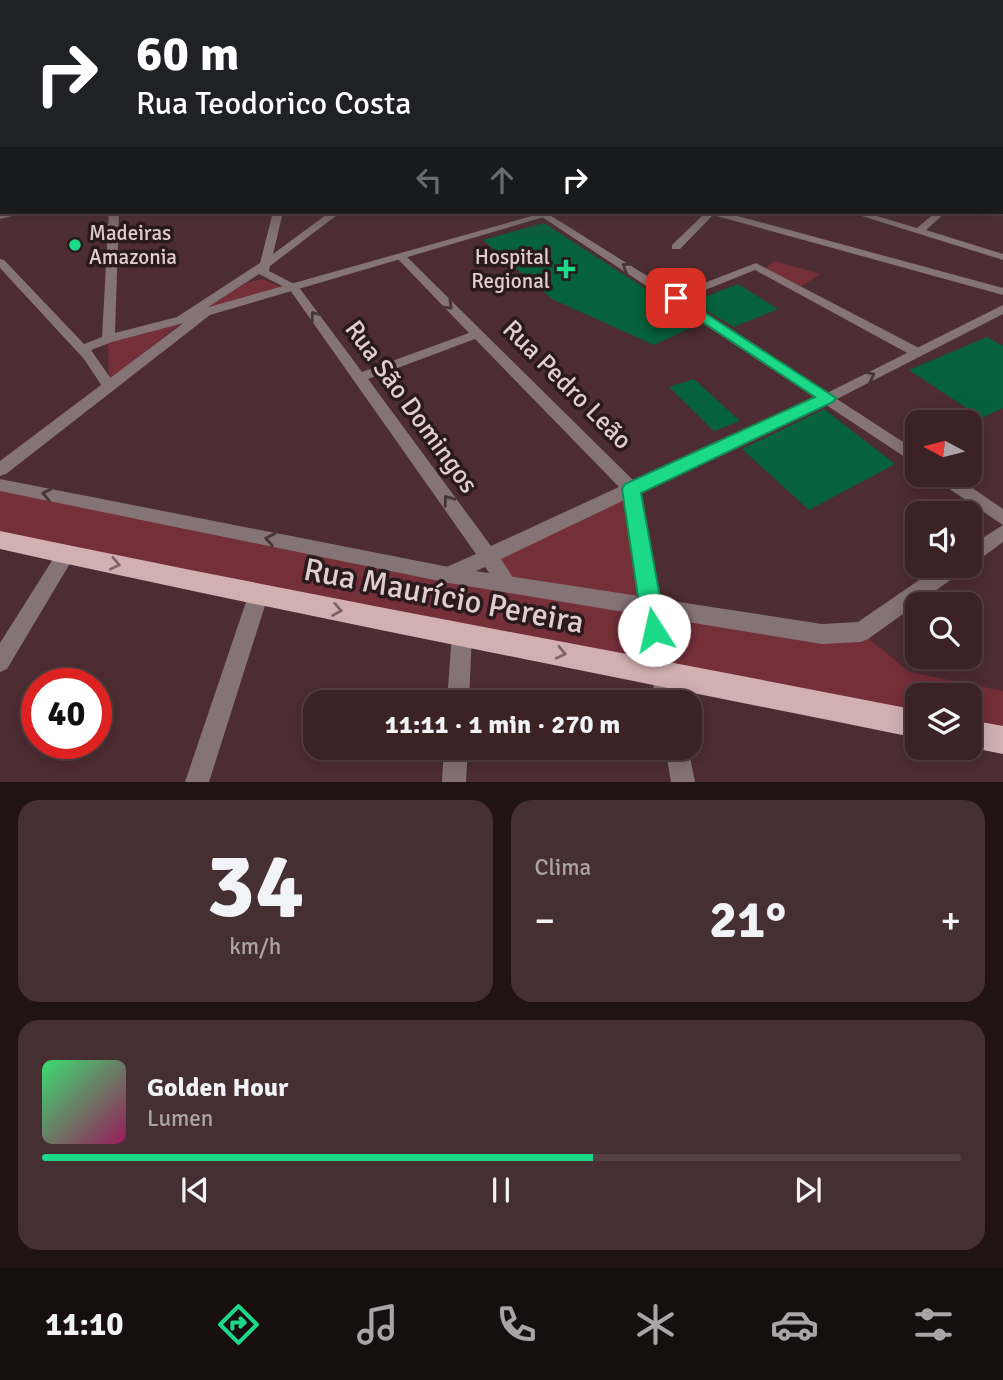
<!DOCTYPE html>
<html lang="pt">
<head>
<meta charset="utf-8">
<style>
  :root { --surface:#3a2225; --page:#452f32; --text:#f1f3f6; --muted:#aba4a7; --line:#543f42; --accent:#1bd988 }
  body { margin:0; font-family:Signika,sans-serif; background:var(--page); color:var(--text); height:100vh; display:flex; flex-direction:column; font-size:26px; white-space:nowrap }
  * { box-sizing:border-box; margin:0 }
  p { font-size:23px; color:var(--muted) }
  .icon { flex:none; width:38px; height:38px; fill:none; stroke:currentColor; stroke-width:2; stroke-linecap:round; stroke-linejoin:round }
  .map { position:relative; height:782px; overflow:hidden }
  .panel { display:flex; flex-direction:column; gap:18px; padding:18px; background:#201314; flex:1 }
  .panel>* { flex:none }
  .hud { position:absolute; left:0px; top:0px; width:1004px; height:214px; box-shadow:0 4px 18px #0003,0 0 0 2px var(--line); background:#202124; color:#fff; overflow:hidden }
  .needle { width:46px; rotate:277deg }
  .fabs { position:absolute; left:905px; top:410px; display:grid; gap:14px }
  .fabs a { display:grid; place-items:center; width:77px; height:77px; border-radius:14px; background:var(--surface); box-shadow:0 4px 18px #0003,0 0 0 2px var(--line); font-size:35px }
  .speed { position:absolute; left:21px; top:668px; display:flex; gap:14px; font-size:35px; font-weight:700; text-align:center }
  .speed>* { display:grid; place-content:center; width:91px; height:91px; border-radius:50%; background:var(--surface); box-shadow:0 4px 18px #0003,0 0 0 2px var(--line); line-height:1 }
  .speed .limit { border:10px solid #d22; background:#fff; color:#111 }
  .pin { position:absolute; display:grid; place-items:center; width:60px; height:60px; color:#fff; margin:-30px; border-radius:14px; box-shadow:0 4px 10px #0006 }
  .me { position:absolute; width:77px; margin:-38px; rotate:350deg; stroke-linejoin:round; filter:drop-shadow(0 0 5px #0008) }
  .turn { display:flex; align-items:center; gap:24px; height:147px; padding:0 21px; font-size:32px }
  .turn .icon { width:91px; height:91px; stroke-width:2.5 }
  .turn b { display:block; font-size:49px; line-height:60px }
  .lanes { display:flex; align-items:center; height:66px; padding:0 21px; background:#0003; justify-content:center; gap:35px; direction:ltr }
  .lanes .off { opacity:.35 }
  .big { font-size:52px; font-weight:700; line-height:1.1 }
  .panel .card { flex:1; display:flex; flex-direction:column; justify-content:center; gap:10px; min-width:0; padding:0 24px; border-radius:21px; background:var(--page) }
  .panel .dial { align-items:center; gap:0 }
  .dial b { font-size:91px; line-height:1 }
  .song { display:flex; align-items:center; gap:21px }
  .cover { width:84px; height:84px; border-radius:10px; background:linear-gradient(135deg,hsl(140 70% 55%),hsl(330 70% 35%)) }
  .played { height:7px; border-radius:4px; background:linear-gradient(90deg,var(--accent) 60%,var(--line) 60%) }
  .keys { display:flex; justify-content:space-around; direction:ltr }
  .heat { display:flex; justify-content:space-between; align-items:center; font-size:38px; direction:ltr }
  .panel .tiles { flex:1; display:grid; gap:18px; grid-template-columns:1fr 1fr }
  .card:last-child { grid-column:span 2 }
  .trip { position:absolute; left:303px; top:690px; width:399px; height:70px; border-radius:21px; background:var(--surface); box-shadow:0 4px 18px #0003,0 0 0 2px var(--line); font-weight:700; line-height:70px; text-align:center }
  .menu { display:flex; height:112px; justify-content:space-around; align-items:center; background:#170e0f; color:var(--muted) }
  .menu .icon { width:49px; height:49px }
  .menu .on { color:var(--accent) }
  .menu b { font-size:32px; color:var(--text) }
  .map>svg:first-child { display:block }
</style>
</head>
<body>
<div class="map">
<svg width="1003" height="782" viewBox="0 0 1003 782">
  <rect width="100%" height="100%" fill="#4d2d31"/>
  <path fill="#752f39" d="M775,261l45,13 -20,13 -36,-18z
    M262,279l21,9 -86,26 49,-31z
    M180,324l-71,56 -1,-37z
    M0,485l507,99 -19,-29 143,-66 19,119 211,24 48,40 94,19v49l-33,-6v-39h-53v29l-917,-184z"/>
  <path fill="#06623b" d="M544,223l116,75 39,26 -45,21 -102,-46 -69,-59z
    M738,284l40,25 -44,18 -42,-25z
    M987,337l16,9v62l-21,10 -73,-48z
    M694,379l46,42 -26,10 -45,-44z
    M824,409l71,55 -86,46 -67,-61z"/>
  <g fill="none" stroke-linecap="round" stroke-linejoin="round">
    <path fill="#857476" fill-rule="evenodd" d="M0,130h2v3h-2z
      M0,142h2l-2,5z
      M109,212h10l-4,121 62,-16 83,-54 13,-51h10l-10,42 57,-42h11l-71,54 -1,5 29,15 64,86 107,-39 -74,-77 1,-2h8l233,230 2,5 -2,5 -136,65 16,25 -2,6 -7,3 -7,-3 -16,-23 -36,16 -7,-2 -2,-6 2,-6 34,-15 -186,-264 -31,-16 -63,41 -1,5 -83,22 -21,8 25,36 -7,5 -5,-2 -20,-30 -84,-91v-9l4,1 80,84 18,-7zM475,339l144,148 -128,59 -123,-167z
      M545,212l131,82 80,-31 165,86 2,3 -2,3h-10l-156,-85 -72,29 234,152v14l-375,-248 -2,-2z
      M706,212h17l280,76v7l-290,-80 -33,34h-8v-4z
      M849,212h14l54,16 19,-16h10l-20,18 77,24v6z
      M931,474h21l51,35v16l-70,-47z
      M66,546l6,2 3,6 -3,6 -65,109 -7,3v-29l60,-95z
      M258,587l7,3 3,6 -59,186h-24l63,-186 3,-6z
      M462,623l7,3 3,7 -3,69h-22l5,-69 3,-7z
      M444,747h24l-2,35h-24z"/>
    <path fill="#857476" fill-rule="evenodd" d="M0,187h2v6h-2z
      M8,212h20l-28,7v-6z
      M546,212h15l-351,103 -204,159 -6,2v-15l202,-152z
      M1003,305v9l-170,87 -193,91 19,107 163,25 36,-2 83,-57h24l-2,6 -95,68 -7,3 -39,2 -159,-26 15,84h-22l-14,-87 -193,-32 -449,-92v-12l449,88 190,29 -16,-107 2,-5 198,-89z
      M1003,525v17l-27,20 -6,2v-18z
      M665,747h23l7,35h-24z"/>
    <path fill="#d2b0b2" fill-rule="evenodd" d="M0,531c305,64 611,119 917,179v28c-306,-62 -612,-121 -917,-189z
      M970,720l33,6v28l-35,-7z"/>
  </g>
  <defs><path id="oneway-chevron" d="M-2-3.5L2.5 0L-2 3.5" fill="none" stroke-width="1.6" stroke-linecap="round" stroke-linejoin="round" transform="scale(1.75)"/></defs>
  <g stroke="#453537">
    <use href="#oneway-chevron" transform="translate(627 267) rotate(-147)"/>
    <use href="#oneway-chevron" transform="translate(448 305) rotate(45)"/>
    <use href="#oneway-chevron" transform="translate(315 316) rotate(-127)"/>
    <use href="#oneway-chevron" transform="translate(870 376) rotate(-27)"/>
    <use href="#oneway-chevron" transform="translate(47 494) rotate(-169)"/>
    <use href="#oneway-chevron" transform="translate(448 500) rotate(-126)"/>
    <use href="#oneway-chevron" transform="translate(270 539) rotate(-169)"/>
  </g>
  <g stroke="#7e6567">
    <use href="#oneway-chevron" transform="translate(115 564) rotate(12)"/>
    <use href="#oneway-chevron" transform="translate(337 610) rotate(10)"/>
    <use href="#oneway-chevron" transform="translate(561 653) rotate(12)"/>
  </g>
  <linearGradient id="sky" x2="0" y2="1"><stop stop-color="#2a191b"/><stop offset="0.54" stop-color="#5c4c5a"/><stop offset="1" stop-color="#5c4c5a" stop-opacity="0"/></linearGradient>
  <rect width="1003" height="239" fill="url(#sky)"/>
  <path fill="#1bd988" stroke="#128d58" stroke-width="2" d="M676,294l160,104 -3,4 -192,91 25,137 -4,7 -8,4 -8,-4 -3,-7 -21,-141 3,-5 190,-87 -144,-96v-6z"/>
  <g fill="#1bd988" stroke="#291a1c" stroke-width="2.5">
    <circle cx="75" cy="245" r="7"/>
    <path d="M562.5 258.5h7v7h7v7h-7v7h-7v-7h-7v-7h7z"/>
  </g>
  <g text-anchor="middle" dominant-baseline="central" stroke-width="7" stroke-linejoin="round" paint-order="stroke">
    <g font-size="21" fill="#e2cdce" stroke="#291a1c" text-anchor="start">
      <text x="89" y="233">Madeiras<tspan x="89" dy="24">Amazonia</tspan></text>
      <text x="550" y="257" text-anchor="end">Hospital<tspan x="550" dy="24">Regional</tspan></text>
    </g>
    <g font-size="26" fill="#e2cdce" stroke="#291a1c">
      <text transform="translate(567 385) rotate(45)">Rua Pedro Leão</text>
      <text transform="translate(411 407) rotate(54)">Rua São Domingos</text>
    </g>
    <g font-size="32" fill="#e2cdce" stroke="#291a1c">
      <text transform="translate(444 596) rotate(11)">Rua Maurício Pereira</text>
    </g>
  </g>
</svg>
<div class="fabs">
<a><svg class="needle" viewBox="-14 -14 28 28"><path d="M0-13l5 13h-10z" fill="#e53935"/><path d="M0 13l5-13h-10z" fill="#aba4a7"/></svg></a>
<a><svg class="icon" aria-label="sound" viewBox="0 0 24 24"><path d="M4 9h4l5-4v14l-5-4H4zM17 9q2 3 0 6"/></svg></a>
<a><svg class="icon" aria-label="search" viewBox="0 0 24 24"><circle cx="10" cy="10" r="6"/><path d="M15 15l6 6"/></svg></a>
<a><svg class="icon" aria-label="layers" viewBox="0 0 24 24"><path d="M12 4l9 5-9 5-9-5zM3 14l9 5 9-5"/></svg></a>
</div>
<div class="speed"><div class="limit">40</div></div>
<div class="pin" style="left:676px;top:298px;background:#d93025"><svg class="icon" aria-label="arrive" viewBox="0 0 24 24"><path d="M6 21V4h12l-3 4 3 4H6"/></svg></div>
<svg class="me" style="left:654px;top:630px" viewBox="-20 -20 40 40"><circle r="19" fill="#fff"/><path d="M0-13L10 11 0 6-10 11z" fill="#1bd988"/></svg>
<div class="trip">11:11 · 1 min · 270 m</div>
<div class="hud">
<div class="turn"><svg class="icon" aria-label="right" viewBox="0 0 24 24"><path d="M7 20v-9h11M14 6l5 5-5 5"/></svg><div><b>60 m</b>Rua Teodorico Costa</div></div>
<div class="lanes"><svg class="icon off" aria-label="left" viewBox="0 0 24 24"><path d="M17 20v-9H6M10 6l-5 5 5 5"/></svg><svg class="icon off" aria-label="ahead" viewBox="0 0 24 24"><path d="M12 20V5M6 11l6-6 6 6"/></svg><svg class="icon" aria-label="right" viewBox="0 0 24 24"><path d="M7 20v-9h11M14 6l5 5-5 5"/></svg></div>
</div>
</div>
<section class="panel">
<div class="tiles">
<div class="card dial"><b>34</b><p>km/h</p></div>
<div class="card"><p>Clima</p>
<div class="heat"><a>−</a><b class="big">21°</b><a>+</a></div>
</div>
<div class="card">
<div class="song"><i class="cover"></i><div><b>Golden Hour</b><p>Lumen</p></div></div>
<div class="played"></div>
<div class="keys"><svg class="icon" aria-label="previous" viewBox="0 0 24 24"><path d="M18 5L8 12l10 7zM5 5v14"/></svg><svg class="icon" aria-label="pause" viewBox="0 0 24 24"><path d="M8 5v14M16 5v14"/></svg><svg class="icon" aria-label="next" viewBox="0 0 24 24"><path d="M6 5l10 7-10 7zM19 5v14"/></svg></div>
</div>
</div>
</section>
<nav class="menu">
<b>11:10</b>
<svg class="icon on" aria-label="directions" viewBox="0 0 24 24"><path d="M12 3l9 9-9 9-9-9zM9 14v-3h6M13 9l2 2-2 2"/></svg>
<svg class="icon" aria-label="music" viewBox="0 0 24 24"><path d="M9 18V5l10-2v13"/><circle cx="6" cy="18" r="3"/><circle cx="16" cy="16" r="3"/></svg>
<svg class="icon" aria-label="phone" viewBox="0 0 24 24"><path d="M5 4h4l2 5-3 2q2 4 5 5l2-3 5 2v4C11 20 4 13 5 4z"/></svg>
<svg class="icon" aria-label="climate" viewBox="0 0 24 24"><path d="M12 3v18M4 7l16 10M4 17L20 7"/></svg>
<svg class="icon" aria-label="car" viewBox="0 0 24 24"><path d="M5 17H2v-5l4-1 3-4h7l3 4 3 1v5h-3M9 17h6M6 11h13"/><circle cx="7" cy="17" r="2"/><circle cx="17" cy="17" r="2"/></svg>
<svg class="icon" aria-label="filters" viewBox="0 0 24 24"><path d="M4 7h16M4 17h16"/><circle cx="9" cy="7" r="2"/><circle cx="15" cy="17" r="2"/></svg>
</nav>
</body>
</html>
